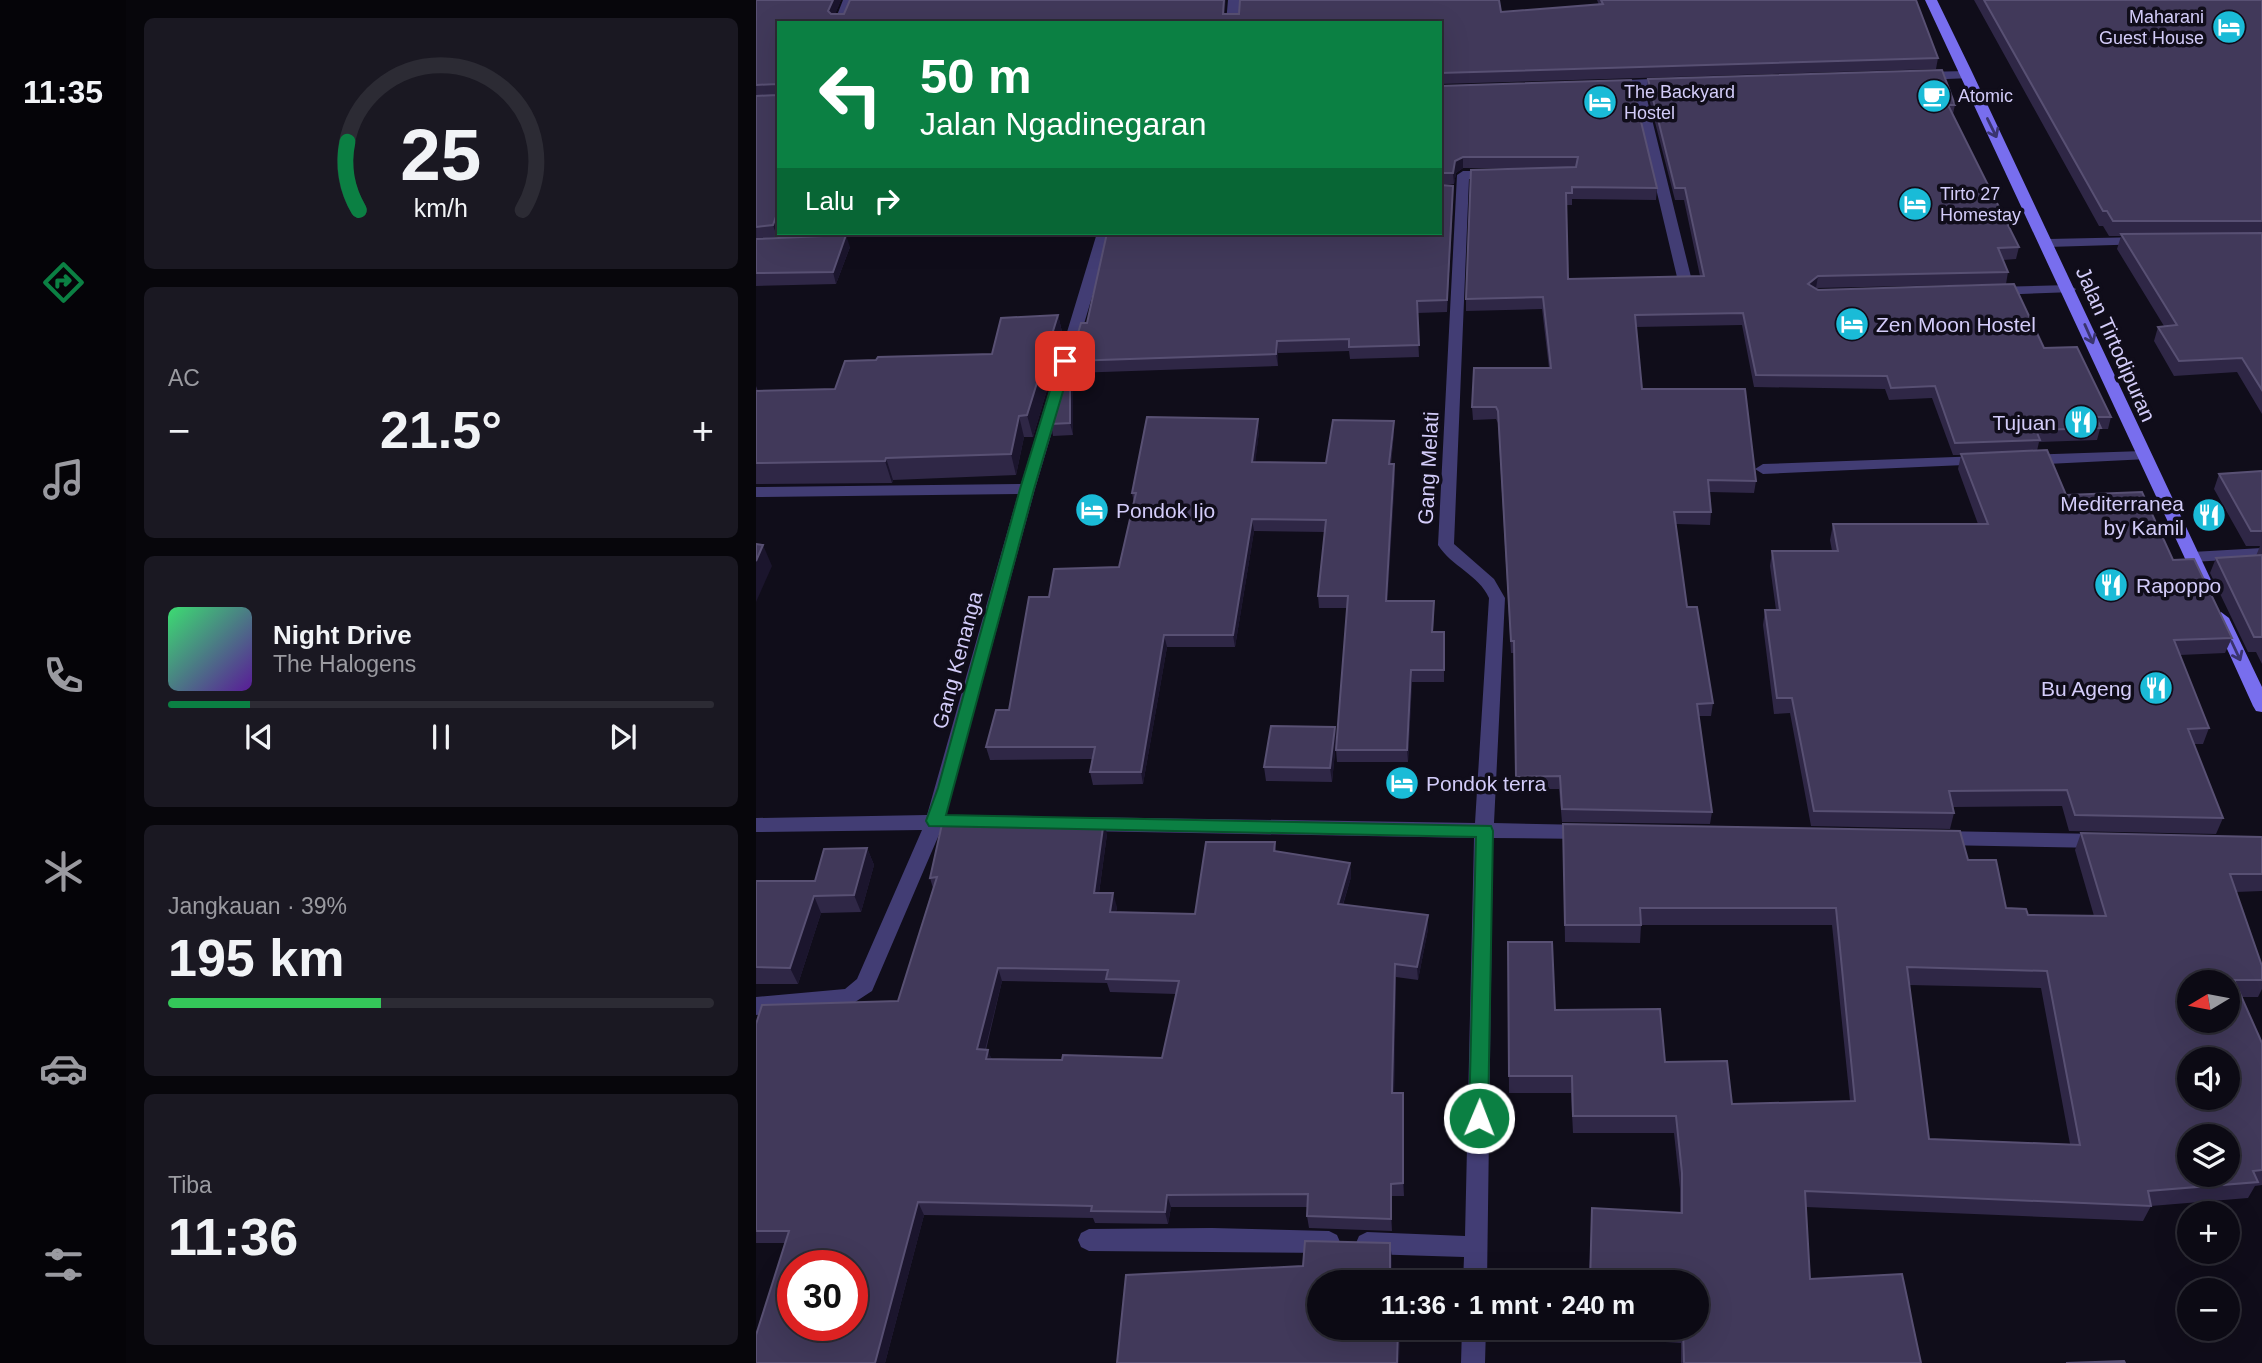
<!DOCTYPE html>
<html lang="id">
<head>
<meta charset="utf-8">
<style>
  :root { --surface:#0c0a14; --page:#1a1822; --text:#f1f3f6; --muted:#9a9aa0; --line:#2c2b34; --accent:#0b8043 }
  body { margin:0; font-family:Arial,sans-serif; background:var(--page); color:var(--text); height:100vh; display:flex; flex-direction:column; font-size:26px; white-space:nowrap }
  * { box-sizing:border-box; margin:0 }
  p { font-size:23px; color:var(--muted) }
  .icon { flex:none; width:38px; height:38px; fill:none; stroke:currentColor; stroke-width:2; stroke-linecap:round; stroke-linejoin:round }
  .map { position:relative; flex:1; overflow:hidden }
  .panel { display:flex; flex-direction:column; gap:18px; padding:18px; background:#07060b; width:630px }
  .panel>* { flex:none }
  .guide { position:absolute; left:21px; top:21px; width:665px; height:214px; border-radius:0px; box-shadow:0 7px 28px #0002,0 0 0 2px var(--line); background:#0b8043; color:#fff; overflow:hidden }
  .needle { width:46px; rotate:260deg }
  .controls { position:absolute; left:1421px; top:970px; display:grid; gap:14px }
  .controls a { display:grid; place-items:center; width:63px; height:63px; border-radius:50%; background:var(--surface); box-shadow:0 7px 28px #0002,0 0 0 2px var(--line); font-size:35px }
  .speed { position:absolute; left:21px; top:1250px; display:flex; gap:14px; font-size:35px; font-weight:700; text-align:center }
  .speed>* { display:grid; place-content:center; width:91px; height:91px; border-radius:50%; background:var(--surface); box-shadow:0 7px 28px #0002,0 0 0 2px var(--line); line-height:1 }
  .speed .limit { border:10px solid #d22; background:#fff; color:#111 }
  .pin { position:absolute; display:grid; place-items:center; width:60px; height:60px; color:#fff; margin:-30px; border-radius:14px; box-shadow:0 4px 10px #0006 }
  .me { position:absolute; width:77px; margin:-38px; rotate:1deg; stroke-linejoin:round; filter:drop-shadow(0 0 5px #0008) }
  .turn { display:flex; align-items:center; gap:24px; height:147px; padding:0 28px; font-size:32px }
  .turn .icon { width:91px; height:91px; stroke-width:2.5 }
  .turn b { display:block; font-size:49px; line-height:60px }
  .then { display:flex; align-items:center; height:66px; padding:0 28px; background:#0003; gap:14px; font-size:26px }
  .big { font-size:52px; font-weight:700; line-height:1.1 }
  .panel .widget { flex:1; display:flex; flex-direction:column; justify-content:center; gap:10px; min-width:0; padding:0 24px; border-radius:10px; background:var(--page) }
  .panel .dial { align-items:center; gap:0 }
  .dial svg { height:182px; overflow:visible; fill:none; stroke:var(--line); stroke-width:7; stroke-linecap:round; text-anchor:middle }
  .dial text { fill:var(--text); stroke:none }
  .song { display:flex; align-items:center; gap:21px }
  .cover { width:84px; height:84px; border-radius:10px; background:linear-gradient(135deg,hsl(140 70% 55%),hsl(270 70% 35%)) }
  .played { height:7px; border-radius:4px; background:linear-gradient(90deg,var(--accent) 15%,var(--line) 15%) }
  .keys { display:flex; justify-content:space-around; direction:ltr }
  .heat { display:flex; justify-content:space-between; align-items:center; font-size:38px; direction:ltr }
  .charge { height:10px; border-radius:5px; background:linear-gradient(90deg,#34c759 39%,var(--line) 0) }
  .trip { position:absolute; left:551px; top:1270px; width:402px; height:70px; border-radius:35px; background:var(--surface); box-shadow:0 7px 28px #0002,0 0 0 2px var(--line); font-weight:700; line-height:70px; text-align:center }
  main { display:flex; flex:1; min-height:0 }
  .tab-bar { display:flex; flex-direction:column; width:126px; justify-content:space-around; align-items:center; background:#050408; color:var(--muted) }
  .tab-bar .icon { width:49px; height:49px }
  .tab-bar .active { color:var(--accent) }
  .tab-bar b { font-size:32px; color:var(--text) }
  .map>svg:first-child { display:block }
</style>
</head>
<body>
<main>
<nav class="tab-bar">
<b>11:35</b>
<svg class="icon active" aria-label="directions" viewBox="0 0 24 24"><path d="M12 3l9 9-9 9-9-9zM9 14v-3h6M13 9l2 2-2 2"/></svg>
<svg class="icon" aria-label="music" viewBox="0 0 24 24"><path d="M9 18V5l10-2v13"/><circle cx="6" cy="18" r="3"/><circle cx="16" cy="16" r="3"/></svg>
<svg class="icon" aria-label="phone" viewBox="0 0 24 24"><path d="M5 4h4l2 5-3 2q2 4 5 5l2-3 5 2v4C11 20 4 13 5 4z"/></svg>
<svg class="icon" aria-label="climate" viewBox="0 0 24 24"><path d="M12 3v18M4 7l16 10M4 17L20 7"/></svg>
<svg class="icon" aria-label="car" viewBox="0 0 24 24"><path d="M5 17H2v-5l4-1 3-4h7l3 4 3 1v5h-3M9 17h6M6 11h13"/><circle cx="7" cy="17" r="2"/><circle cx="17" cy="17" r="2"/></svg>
<svg class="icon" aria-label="filters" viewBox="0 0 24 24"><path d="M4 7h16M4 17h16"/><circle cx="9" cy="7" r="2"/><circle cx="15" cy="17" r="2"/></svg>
</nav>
<section class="panel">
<div class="widget dial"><svg viewBox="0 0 100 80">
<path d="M14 69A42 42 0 1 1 86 69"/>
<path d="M14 69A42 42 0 0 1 9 39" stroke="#0b8043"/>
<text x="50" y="56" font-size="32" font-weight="700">25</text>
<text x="50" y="72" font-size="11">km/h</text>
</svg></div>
<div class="widget"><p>AC</p>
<div class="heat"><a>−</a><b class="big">21.5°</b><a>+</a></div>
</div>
<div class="widget">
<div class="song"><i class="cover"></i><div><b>Night Drive</b><p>The Halogens</p></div></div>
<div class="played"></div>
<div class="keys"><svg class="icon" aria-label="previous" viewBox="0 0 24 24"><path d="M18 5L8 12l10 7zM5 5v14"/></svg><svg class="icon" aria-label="pause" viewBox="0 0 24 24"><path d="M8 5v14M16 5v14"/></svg><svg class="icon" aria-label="next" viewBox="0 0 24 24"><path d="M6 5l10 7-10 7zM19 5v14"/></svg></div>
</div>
<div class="widget"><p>Jangkauan · 39%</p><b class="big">195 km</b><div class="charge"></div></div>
<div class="widget"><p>Tiba</p><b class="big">11:36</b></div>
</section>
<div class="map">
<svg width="1506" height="1363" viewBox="0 0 1506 1363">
  <rect width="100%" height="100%" fill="#100d1a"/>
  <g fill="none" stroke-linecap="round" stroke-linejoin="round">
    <path fill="#423d74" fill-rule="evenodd" d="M87,0h12l-9,23h-12z
      M472,0h12l-2,23h-12z
      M1211,71l4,1v6l-48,2 -6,-4 6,-4z
      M915,78l4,1v6l-31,2 47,190 -7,4 -7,-4 -45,-190 -24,2 -6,-4 6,-4z
      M707,171h32l6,4 -6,4h-26l-15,365 40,35 11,19 -11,225 93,2 7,2 2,5 -2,5 -7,2 -94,-1 -6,445h-24l1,-26 -97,-3 -8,-4 -3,-7 3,-7 8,-4 98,4 9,-398 -391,-7 -7,-2 -2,-5 2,-5 7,-2 392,6 14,-225c-10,-23 -38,-32 -51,-53l19,-370z
      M341,233h14l-76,256 -89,326 88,1 7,2 2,5 -2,5 -7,2h-93l-69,161 -23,15 -93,9v-18l89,-8 12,-10 65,-149 -166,2v-14l171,-3 91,-321 -262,3v-10l265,-3z
      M1386,237l7,4 -2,3 -99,3 -7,-4 7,-4z
      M1313,285l7,4 -2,3 -79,3 -7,-4 7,-4z
      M1387,451l5,2 3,3 -3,3 -121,6 -8,-5 8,-5z
      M1226,456l5,2 3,3 -3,3 -224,10 -8,-5 8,-5z
      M1506,548v10l-70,4 -8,-5 8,-5z
      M1184,831l161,3 7,2 2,5 -2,5 -7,2 -161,-3 -7,-2 -2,-5 2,-5z
      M456,1228l117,3 8,4 3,7 -3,7 -8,4 -240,-2 -8,-4 -3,-7 3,-7 8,-4z
      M706,1328h24l-1,35h-24z"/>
    <path fill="#786eee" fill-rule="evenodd" d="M1169,0h12l35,72 239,508 -2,4 -6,2 -8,-6z
      M1465,612l8,6 33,69v25l-6,-1 -3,-5 -40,-88z"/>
  </g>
  <path fill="#2f2746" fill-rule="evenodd" d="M0,0h85l-6,14h390l276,-2 98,-7 -2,-5h319l22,58 -2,11 -496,15v-61h-661l-2,214 -21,2z
    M1218,0h288v414l-25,-42 -63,4 -20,-35 4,-14 6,-1 -47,-77 4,-13h-12l-6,-10h-4z
    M892,79l307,26 -2,9 66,133 -3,12 -13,1 5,12 -2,12 -190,4 228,60 67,69 -3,12h-8l-3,11 -58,2 -2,9 29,44 107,65 59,78 -7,15 -45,2 29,73 -6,16h-9l29,74 -7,16 -147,-3 -7,-25 -109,1 1,6 -4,16 -139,-3 -21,-113 -16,1 -11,-89 2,-15h11l-6,-44 2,-15h60l-2,-11 3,-16h145l-20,-55 3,-14h-8l-21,-57 -43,2 -4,-11 -131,-2 -12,-62 -106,2 6,62 114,92 -2,12 -44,-1 1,20 -1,13 -34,-1 11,83 26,96 -2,13h-12l13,96 -2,12 -148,-2 -3,-33h-43l-2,-136h-3l-13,-230 -2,-4 -23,1 -1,-13 77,-39 -7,-59 -76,2v-12l58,-131h-61l-7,5 -2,11 -14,1v-99l217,102 -1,12 -84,-1v6h-6l2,74 132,-3 -16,-76h-9l-28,-109z
    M697,198l-6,114 -30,1 2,44 -69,2 -1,-8 -71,2v13l-205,7v62l-20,1 -2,-12 30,-101h6z
    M0,239l94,8 -14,37 -80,2z
    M302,315l5,21 -30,101h-9l-8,38 -123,5 -1,3 -136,1v-98l2,5 77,-2 41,-29 116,-6z
    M638,421v12l-3,31 4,12 -8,125 47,12 -1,19h11v50h-32l-4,80h-71l-1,-12 11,-142h-28l-1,-12 7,-64 -71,-1 -19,116h-68l-24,137 -50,1 -3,-13 2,-13 -102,1 -4,-13 23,-37 40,-113 70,-30 15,-64 -2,-10 127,-62 -4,31 71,1z
    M1506,471v75h-16l-32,-57 5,-15z
    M1504,546h2v118l-6,-12h-8l-38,-79 6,-15 40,-2z
    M579,727l1,15 -4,40 -66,-1 -2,-14z
    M807,824l405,36 38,48 22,7 66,1 -19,-66 6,-17 181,4v54l-26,1 26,74v23l-4,8h-17l21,46v142l-7,1 -7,12 -97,8 -8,15 -337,-14 4,72 111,84h-240v-20l-94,-6 1,-9h110v-45h-109l3,-75 88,5v-24l-6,-56h-101l-2,-40h-62l-1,-151 47,68 110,52 67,42 118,-3 -18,-176h-191l-1,18 -75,-1zM1153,985l132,3 29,156 -141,-5z
    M351,834l-8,59 18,14 -1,5 79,2 80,-72 1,9 74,12 1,14 -8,28 85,24 -10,51 -22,-3 -2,116 10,13v90h-12v35l-83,-3 -2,-12v-9h-136l-3,17 -73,-1 -2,-5 -169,-3 -39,148h-129l29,-120h-29v-219l142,-23 35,-113 -3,-10zM246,981l105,2 3,9 66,2 -14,64 -100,2 -70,-1 -6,-9z
    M111,848l7,17 -13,47 -40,1 -23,71h-42v-103h59z"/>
  <path fill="#1b152d" d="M77,0h8l-9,22 -4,-11z
    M468,0h2l-2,23 -1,-9z
    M707,157v11l-7,5 -2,11 -1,-11 2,-12z
    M697,186v12l-6,114v-12z
    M23,208v23l-2,6 -4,-12z
    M90,235l4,12 -14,37 -3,-12z
    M1062,276l-2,12 -8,-4z
    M302,315l5,21 -30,101 -6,-22z
    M521,341l1,12v13l-2,-12z
    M314,361l3,12v62l-3,-12z
    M263,416l5,21 -8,38 -5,-21z
    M502,419l1,12 -5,43 -2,-12z
    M638,421v12l-5,43v-12z
    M130,458l7,22 -1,3 -7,-22z
    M638,464l1,12 -8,137 -1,-12z
    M496,519l2,12 -19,116 -2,-12z
    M7,545l9,21 -16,36v-41z
    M408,635l3,12 -24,137 -2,-12z
    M655,670l1,12 -4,80 -1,-12z
    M579,727l1,15 -4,40 -2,-14z
    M348,820l3,14 -10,73 -3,-14z
    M111,848l7,17 -13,47 -7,-17z
    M594,863l1,14 -12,40 -1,-13z
    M357,893l4,14 -4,18 -3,-13z
    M58,896l7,17 -23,71 -8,-16z
    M672,915v14l-10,51 -1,-13z
    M639,964l1,13 -2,129 -2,-13z
    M242,968l4,13 -20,81 -5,-13z
    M232,1050l5,13 -7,-4z
    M647,1093l1,13v90l-1,-13z
    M635,1184l1,12v35l-1,-12z
    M411,1195l4,12 -3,17 -3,-12z
    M162,1202l6,13 -39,148h-10z
    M634,1243l2,15v25h-2z
    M642,1330l2,14 -1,19h-2z"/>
  <path fill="#41395a" stroke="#585073" stroke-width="2" fill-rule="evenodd" d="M0,0h77l-5,11 3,3h13l6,-14h374l-1,14h16l1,-14h259l2,12 102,-8 -2,-4h315l22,58 -498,15v-50h-661v185l-6,17 -17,2v-131l21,-1v-11l-21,1z
    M1228,0h278v221h-149l-6,-10h-4z
    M1186,70l13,35h-7l71,142 -21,1 10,24 -190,4 -10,8 10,6 196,-6 30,64 33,-1 34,70h-15l5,11 -65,2 4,10 -85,3 -20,-57 -44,2 -4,-12 -131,-1 -13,-62 -108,2 7,74h103l11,92 -48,-1 3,32h-37l13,95h10l16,96 -16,1 15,108 -150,-3 -2,-33 -44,1 -2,-136h-3l-13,-230 -2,-4h-24l2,-39h77l-8,-71 -77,2 5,-129 105,-3 2,-10h-115l-8,4 -2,12h-13v-87l191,-6 26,108 -85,-1v6h-6l2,86 136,-3 -19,-88h-10l-27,-109z
    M684,185l13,1 -6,114 -30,1 2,44 -70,2v-8l-72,2 -1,13 -206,7v62l-19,1 30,-101h6l20,-90h333z
    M1506,233v157l-20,-32 -63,3 -21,-34 19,-2 -56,-91z
    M90,235l-13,37 -77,1v-34z
    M302,315l-31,100 -8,1 -8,38 -125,4 -1,3 -129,2v-72l79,-2 10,-28 31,-1 2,-3 114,-3 9,-36z
    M391,417l111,2 -6,43 74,1 7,-43 61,1 -5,43h5l-8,137h48l-2,31h12v38h-33l-4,80h-71l12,-154h-30l8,-76 -74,-1 -19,116h-69l-23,137h-51l5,-25h-109l10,-37h13l20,-113h20l5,-28 65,-2 17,-74h-4z
    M1291,450l19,45 76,-3 31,68 21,-1 38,79 -58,2 35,88 -21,1 35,89 -148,-3 -8,-25 -118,1 5,22 -140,-2 -22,-113h-15l-12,-88h15l-8,-59h66l-5,-27h155l-27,-70z
    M1506,471v60h-11l-32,-57z
    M0,544l7,1 -7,16z
    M1506,555v82h-8l-38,-79z
    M515,726l64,1 -5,41 -66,-1z
    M348,820l-10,73h19l-3,19 85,2 11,-72h69l-1,9 76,12 -12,41 90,11 -11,52 -22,-3 -3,129h11v90l-12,1v35l-84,-3 1,-22 -141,1 -2,17 -74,-1 1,-5 -174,-4 -43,161h-119v-28l33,-104h-33v-207l6,-19 136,-4 39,-124 -7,1 12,-54zM242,968l110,2 -2,9 73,2 -17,77 -99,-3 -1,5 -76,-1 2,-9 -11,-1zM37,1265h59v60h-59z
    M807,824l397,7 8,29h28l10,48 20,1 2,6 78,1 -25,-83 181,4v37h-32l32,92v14h-28l28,63v127l-9,1 5,11 -110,9 3,15 -346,-15 5,88 92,-5 19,89h-237l-1,-35h15v-45h-108l2,-75 90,5v-40l-6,-57h-103l-1,-40h-63l-1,-134h44l3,68 105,-1 5,53 62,-1 5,43 123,-3 -19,-193h-196l1,17h-76zM1151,967l140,4 33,174 -151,-6zM1433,982h39v38h-39zM1433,1059h39v38h-39zM1433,1136h39v38h-39z
    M111,848l-13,47 -40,1 -24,72 -34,-1v-86h59l9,-32z
    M549,1241l85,2v40h-70v45h70v2h8l-1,33h-280l9,-88 177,-9z
    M1368,1361l1,2h-59z"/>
  <defs><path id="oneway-shaft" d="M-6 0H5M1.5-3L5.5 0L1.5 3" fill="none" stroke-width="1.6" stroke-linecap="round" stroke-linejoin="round" transform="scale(1.75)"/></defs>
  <g stroke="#3a346f">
    <use href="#oneway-shaft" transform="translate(1236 128) rotate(64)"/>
    <use href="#oneway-shaft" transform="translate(1333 334) rotate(66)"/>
    <use href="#oneway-shaft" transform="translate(1480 651) rotate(65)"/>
  </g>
  <path fill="#0b8043" stroke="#07532c" stroke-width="2" d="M309,357l7,4 -38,128 -88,326 545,11 2,5 -5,287 -3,6 -6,2 -7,-2 -3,-6 7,-281 -547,-11 -3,-5 12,-33 82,-299 39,-128z"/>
  <defs>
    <g id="hotel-disc" transform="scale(1.75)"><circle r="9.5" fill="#1abbd7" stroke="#100d1a"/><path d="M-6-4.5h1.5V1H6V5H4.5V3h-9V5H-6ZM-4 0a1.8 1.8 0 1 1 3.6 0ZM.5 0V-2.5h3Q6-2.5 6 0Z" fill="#fff"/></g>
    <g id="cafe-disc" transform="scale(1.75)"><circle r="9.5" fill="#1abbd7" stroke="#100d1a"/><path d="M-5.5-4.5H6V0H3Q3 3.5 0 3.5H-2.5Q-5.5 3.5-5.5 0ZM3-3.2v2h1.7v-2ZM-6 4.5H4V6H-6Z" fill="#fff"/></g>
    <g id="restaurant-disc" transform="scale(1.75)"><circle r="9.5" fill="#1abbd7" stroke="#100d1a"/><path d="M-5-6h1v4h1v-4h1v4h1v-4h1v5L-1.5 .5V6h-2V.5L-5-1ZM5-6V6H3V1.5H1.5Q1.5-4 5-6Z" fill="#fff"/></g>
  </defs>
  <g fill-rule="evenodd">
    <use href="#hotel-disc" x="1473" y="27"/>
    <use href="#cafe-disc" x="1178" y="96"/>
    <use href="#hotel-disc" x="844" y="102"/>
    <use href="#hotel-disc" x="1159" y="204"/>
    <use href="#hotel-disc" x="1096" y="324"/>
    <use href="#restaurant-disc" x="1325" y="422"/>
    <use href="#hotel-disc" x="336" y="510"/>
    <use href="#restaurant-disc" x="1453" y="515"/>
    <use href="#restaurant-disc" x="1355" y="585"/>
    <use href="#restaurant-disc" x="1400" y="688"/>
    <use href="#hotel-disc" x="646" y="783"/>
  </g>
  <g text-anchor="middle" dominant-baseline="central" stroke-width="7" stroke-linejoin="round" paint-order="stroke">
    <g font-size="18" fill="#d3ccf9" stroke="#100d1a" text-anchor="start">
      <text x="1448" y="17" text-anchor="end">Maharani<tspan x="1448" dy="21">Guest House</tspan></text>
      <text x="868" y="92">The Backyard<tspan x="868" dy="21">Hostel</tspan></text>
      <text x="1202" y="96">Atomic</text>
      <text x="1184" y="194">Tirto 27<tspan x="1184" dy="21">Homestay</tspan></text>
    </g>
    <g font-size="21" fill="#d3ccf9" stroke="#100d1a" text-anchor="start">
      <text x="1120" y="324">Zen Moon Hostel</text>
      <text x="1300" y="422" text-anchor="end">Tujuan</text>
      <text x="1428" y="503" text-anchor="end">Mediterranea<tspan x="1428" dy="24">by Kamil</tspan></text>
      <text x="360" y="510">Pondok Ijo</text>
      <text x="1380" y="585">Rapoppo</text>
      <text x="1376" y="688" text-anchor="end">Bu Ageng</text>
      <text x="670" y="783">Pondok terra</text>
    </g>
    <g font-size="21" fill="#d3ccf9" stroke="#100d1a">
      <text transform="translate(1360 344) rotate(66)">Jalan Tirtodipuran</text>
      <text transform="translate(672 468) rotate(-87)">Gang Melati</text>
      <text transform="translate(201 660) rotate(-75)">Gang Kenanga</text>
    </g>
  </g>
</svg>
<div class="controls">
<a><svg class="needle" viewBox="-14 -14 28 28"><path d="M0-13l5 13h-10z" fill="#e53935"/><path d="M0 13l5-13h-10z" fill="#9a9aa0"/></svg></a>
<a><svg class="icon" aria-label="sound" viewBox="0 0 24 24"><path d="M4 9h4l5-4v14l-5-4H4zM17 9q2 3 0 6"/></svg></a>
<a><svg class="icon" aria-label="layers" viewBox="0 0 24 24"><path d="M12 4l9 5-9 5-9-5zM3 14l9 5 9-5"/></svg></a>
<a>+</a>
<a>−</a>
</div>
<div class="speed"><div class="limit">30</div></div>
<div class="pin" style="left:309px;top:361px;background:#d93025"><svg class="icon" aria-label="arrive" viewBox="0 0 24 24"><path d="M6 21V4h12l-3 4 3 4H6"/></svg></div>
<svg class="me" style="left:723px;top:1118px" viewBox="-20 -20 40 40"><circle r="17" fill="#0b8043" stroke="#fff" stroke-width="3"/><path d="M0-11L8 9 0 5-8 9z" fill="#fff"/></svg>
<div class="trip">11:36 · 1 mnt · 240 m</div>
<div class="guide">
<div class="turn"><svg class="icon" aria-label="left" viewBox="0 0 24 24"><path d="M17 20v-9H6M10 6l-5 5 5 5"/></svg><div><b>50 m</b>Jalan Ngadinegaran</div></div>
<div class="then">Lalu<svg class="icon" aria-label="right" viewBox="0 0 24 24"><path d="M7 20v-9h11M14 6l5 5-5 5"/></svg></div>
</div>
</div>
</main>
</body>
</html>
